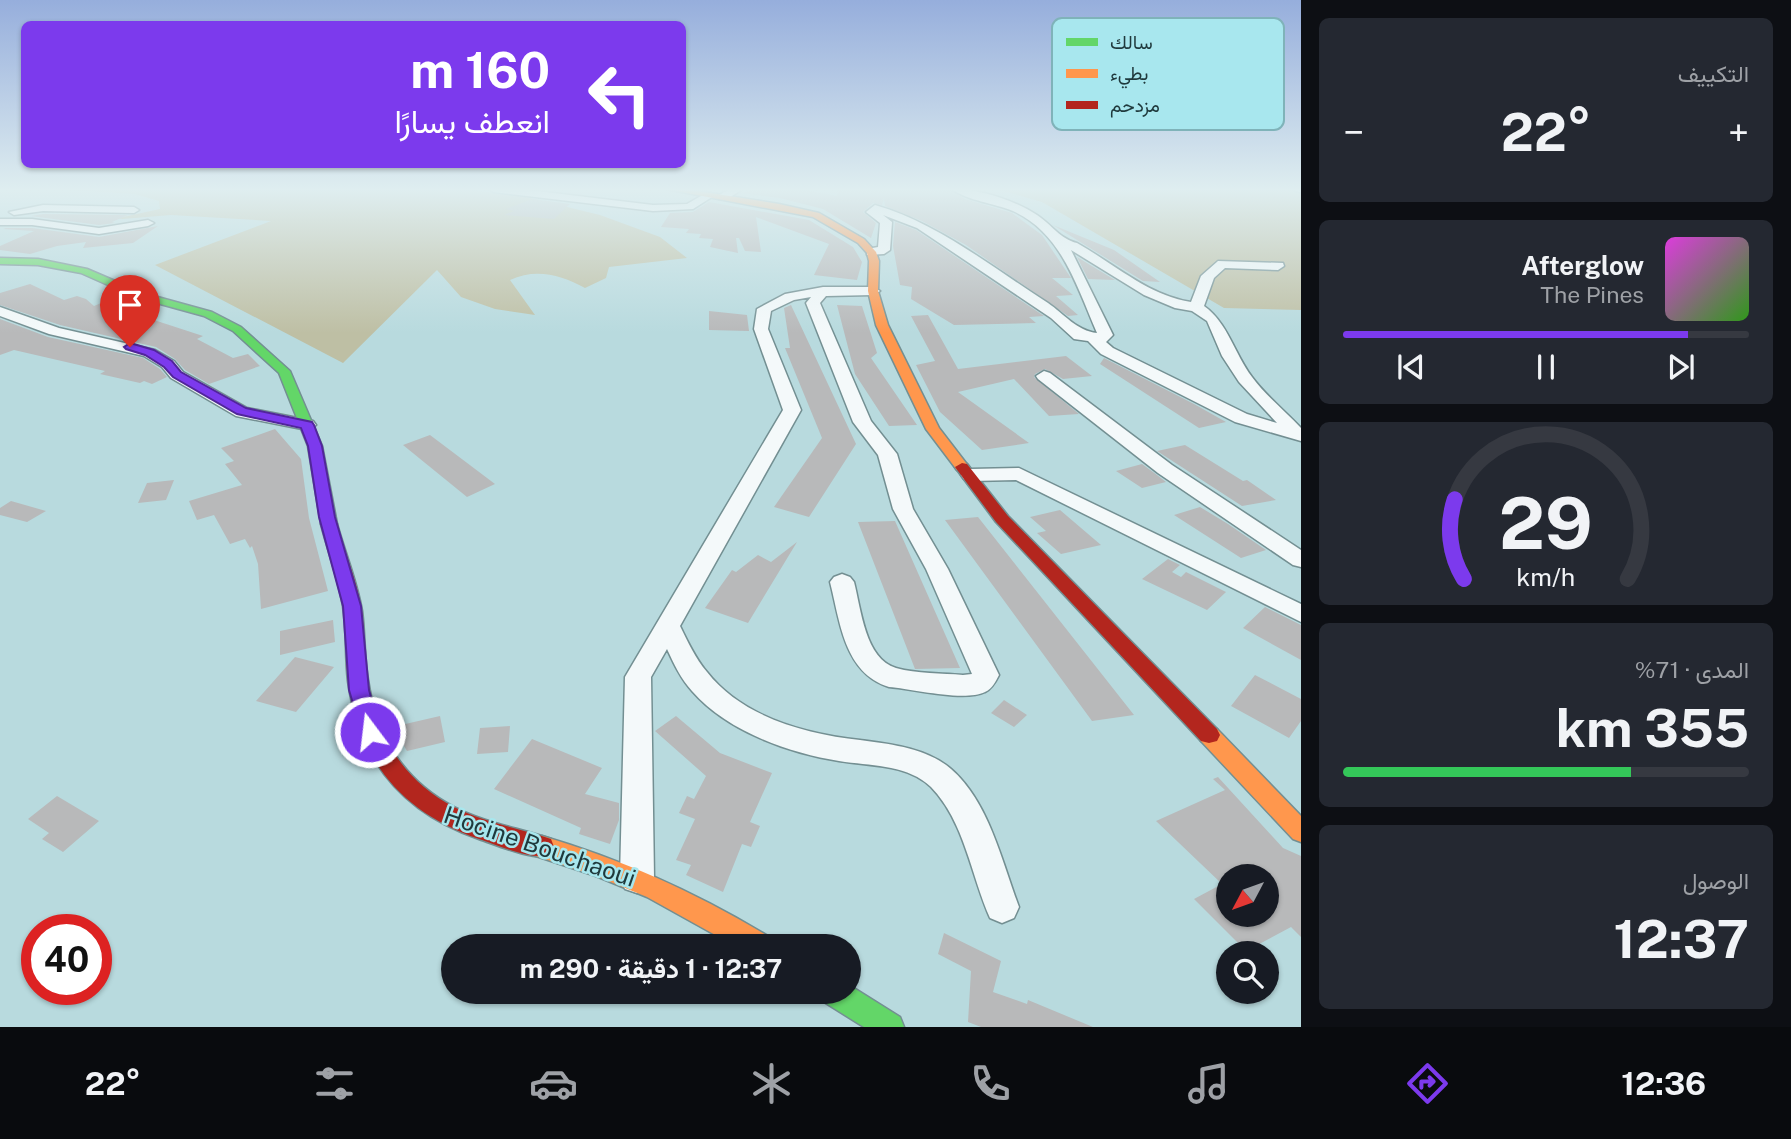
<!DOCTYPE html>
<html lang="ar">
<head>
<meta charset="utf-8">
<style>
  :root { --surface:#171b24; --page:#242831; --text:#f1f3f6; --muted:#9ea1a6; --line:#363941; --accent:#7c3aed }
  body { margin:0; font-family:"Public Sans",Vazirmatn,sans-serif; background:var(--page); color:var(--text); direction:rtl; height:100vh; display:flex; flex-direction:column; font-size:26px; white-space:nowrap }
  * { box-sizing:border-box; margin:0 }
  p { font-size:23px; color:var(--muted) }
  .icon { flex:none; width:38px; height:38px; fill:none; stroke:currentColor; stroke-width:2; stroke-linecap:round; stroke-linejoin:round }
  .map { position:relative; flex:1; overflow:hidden; direction:ltr }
  .sheet { display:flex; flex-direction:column; gap:18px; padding:18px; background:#0d0f14; width:490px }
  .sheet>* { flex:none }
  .top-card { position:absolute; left:21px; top:21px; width:665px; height:147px; border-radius:10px; box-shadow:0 2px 5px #0004; direction:rtl; background:#7c3aed; color:#fff; overflow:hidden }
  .needle { width:46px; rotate:229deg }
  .controls { position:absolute; left:1216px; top:864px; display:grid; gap:14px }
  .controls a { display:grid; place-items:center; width:63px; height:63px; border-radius:50%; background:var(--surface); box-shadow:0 2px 5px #0004; font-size:35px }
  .speed { position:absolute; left:21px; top:914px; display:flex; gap:14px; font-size:35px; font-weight:700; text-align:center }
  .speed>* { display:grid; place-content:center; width:91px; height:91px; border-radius:50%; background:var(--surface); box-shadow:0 2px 5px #0004; line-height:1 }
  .speed .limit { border:10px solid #d22; background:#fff; color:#111 }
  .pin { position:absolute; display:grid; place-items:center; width:60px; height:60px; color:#fff; margin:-72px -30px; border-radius:50% 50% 50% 0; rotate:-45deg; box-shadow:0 0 7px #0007 }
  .pin .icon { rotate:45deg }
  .me { position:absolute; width:77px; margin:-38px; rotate:345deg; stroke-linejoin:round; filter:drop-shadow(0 0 5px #0008) }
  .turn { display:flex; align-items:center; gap:24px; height:147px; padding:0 21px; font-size:32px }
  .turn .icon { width:91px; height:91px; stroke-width:2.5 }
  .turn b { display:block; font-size:49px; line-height:60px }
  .big { font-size:52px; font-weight:700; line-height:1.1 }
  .sheet .card { flex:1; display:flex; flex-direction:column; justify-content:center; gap:10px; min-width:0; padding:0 24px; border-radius:10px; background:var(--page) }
  .sheet .dial { align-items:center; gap:0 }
  .dial svg { height:182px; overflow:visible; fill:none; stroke:var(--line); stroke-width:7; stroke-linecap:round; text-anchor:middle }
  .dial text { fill:var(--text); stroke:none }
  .song { display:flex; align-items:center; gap:21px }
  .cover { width:84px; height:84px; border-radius:10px; background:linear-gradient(135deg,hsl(300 70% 55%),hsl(110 70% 35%)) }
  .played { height:7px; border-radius:4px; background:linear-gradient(90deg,var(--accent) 85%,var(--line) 85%) }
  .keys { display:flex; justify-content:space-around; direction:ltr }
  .heat { display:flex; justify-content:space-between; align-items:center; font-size:38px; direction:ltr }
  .charge { height:10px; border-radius:5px; background:linear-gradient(90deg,#34c759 71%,var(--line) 0) }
  .trip { position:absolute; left:441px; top:934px; width:420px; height:70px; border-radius:35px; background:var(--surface); box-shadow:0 2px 5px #0004; font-weight:700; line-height:70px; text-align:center; direction:rtl }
  .tab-bar { display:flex; height:112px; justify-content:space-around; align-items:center; background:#090b0e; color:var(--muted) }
  .tab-bar .icon { width:49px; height:49px }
  .tab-bar .active { color:var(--accent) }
  .tab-bar b { font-size:32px; color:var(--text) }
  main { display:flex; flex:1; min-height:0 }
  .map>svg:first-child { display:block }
</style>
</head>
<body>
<main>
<section class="sheet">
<div class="card"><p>التكييف</p>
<div class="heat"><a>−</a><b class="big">22°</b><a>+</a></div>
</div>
<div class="card">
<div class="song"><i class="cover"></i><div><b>Afterglow</b><p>The Pines</p></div></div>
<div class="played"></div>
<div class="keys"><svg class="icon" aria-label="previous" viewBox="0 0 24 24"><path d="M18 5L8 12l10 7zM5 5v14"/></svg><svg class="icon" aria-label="pause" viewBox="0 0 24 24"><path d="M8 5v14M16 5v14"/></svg><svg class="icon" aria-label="next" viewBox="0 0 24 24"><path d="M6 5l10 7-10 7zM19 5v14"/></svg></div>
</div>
<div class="card dial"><svg viewBox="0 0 100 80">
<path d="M14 69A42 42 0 1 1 86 69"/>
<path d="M14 69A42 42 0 0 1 10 34" stroke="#7c3aed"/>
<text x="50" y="56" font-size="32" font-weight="700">29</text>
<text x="50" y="72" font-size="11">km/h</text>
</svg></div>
<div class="card"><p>المدى · 71%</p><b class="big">355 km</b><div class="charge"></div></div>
<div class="card"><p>الوصول</p><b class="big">12:37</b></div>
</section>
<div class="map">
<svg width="1301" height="1027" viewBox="0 0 1301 1027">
  <rect width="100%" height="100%" fill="#b8dade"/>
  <path fill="#bebfa4" d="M55,189h409l62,8 74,18 60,22 27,21 -78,9 -3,11 -21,10c-24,-13 -49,-20 -75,-8l25,35 -40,-6 -34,-12 -24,-27 -94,93 -188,-98 116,-44 -100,-6 -49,4 -4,-1 42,-9 -1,-8 -24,-7z
    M997,189h291l13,3v118l-77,-2 -182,-106z"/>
  <path fill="#b8b9ba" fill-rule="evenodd" d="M753,189h46l38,7 1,-7h112l15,10 47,14 30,22 29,43h-19l21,17 -17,1 22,19 -10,1 -102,-71 -44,-24 -37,-15 -1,-8 -2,7 -9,-2 -10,9 13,11 -5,15 -48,-29 -43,-11 -38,-5z
    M532,199l38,5 -16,15 -50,-4 10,-4 -8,-2z
    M709,202l100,18 44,27 9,15 -5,18 -43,-5 15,-31 -73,-27 5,35 -16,-1 -6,-13h-3l2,15 -28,-6 3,-8 -14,-1 2,-4 -15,-1 3,-4 -28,-2 9,-14 23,-1z
    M43,214l85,1 -16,7 3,1 -16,2 -68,-9z
    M895,222l21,8 128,86 -15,1 7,6 -82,2 -43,-26 1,-12 -12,-2 -7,-39z
    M1053,225l61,25 46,32 -17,-1z
    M158,226l-25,17 -50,5 3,-6 -29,4 -27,8 -30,-4v-4l34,-15 -31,-2 3,-1h26l67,9z
    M1077,257l38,23 -27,-1z
    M30,284l34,16 13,-4 9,3 8,7 7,-3 10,3 92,30 -6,3 36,19 15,-4 12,12 -51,18 -24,-14 -10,-11 -19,-12 -96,-22 -60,-20v-12z
    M791,305l65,139 -47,73 -35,-10 48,-69 -37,-90h5l-6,-40z
    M837,305l25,1 15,47 -6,5 46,67 -28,1 -34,-52z
    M709,311l38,4 2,16 -40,-1z
    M928,315l30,54 108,-13 26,20 -29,3 -18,-10 -10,5 -1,3 45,37 -30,2 -35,-37 -56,13 71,51 -47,7 -42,-38 -24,-47 19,-4 -24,-45z
    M0,319l48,18 95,21 17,11 7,8 -15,7 -8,-3 -4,2 -40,-9 5,-3 -91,-21 -14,5z
    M1104,358l90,46 32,18 -27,6 -99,-64z
    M275,429l26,30 8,59 19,73 -67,18 -3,-45 -6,-18 -2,2 -5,-9 -15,5 -16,-29 -17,5 -8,-19 53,-16 -17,-21 9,-3 -13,-13z
    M430,435l65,49 -28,13 -64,-52z
    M1185,445l58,36 4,-1 29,20 -34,6 -85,-55z
    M1142,464l15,11 9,7 -24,6 -26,-17z
    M174,480l-8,20 -28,3 9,-20z
    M11,501l35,10 -19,11 -27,-7v-7z
    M1200,507l28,17 38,26 -25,8 -67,-43z
    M1060,510l41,35 -40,9 -24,-21 9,-2 -16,-14z
    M978,517l156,198 -42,6 -147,-201z
    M895,521l65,147 -45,1 -57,-147z
    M797,542l-49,81 -43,-15 27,-38 4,2 22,-17 13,7z
    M1168,559l12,6 -8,7 9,5 5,-5 40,20 -19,18 -65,-31z
    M1265,607l36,18v35l-58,-32z
    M333,620l2,22 -55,13v-24z
    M295,657l39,10 -38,45 -40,-11z
    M1255,675l46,24v22l-12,17 -58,-32z
    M1004,700l23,15 -13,12 -23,-14z
    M440,716l5,26 -38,9 -3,-5 -3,-21z
    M676,716l44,37 52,20 -22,49 10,4 -9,21 -9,-3 -19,48 -37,-17 5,-10 -15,-5 19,-41 -16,-6 8,-17 7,3 12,-23 -51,-45z
    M510,726l-2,26 -31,2 3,-26z
    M532,739l70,29 -17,26 34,9v17l-9,24 -31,-10 2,-6 -87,-39z
    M1218,777l65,71 18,8v81l-10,-10 -45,24 -52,-52 28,-15 -66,-63 69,-31 -12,-11zM1228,877h39v38h-39z
    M57,796l42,25 -36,31 -21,-13 7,-6 -21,-14z
    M944,933l57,28 -8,31 34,12 1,-4 65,27h-112l-13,-5 3,-51 -33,-17z"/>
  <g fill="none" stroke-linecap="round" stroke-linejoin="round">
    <g stroke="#738f92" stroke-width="3">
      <path id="street" d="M489,189h31l133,16 34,-1 19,-11 9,2 -22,14 -40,2 -159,-19z
        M730,189h13l-16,10h-8v-4z
        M952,189c28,0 62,11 85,26 15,10 23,24 40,28 36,20 72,53 114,59l10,-26 17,-15 65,2 1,3 -6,4 -53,-2 -11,10 -10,28c24,17 30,47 48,71 13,18 33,34 49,51v13l-66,-19 -134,-68 -13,-13 -14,-2 -23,-21 -134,-90 -34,-13 9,7 -2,28 -6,4 -17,1v-6l11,-2 2,-24 -14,-11 9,-7c63,18 118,63 173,98 16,11 29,28 49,30 -20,-46 -35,-100 -84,-122 -19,-8 -45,-10 -61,-22zM1071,250l73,45 31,13 17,3 15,10 15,35 17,26 38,41 -30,-9 -134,-66 -7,-6 7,-7z
        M1295,189h6v3l-5,-1z
        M43,205l91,2 5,3 -5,3 -91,-2 -29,4 -5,-3z
        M0,219h32l67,9 49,-8 6,3 -6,3 -49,8 -67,-9h-32z
        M823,287h50l7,4 -7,4 -47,1 -6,7 51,118 26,33 16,55 35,60 51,106c-3,6 -7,14 -14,17 -21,10 -72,-3 -96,-5 -45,-14 -49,-66 -59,-105l4,-5 8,-3 8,3 4,5c7,27 11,77 42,86 21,6 46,5 67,7l9,-1 -46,-105 -33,-60 -15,-54 -25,-33 -47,-119 5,-6 -17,3 -23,11 -3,18 33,81 -121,216c8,16 15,32 27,46 35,45 99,62 153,68 30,4 67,8 91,29 38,33 51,93 68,138l-5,11 -12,5 -12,-5c-19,-42 -25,-96 -59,-131 -24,-23 -61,-21 -92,-26 -51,-8 -112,-30 -147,-70 -11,-12 -18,-27 -25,-42l-16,28 3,201 -5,11 -12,4 -12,-4 -5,-11 5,-201 158,-267 -29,-81 3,-20 28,-15z
        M0,307l59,21 96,22 19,11 9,11 64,36 66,13 3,4 -9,5 -71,-14 -65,-38 -9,-11 -18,-11 -95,-22 -49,-18z
        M1044,371l6,2 122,92 129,85v17l-8,-2 -135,-92 -120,-94 -2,-3z
        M1019,468l282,136v18l-285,-142 -45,1 -7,-2 -3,-4 3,-4 7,-2z"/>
    </g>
    <g stroke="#738f92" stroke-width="3">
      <path id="fast" d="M0,258l38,1 49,10 56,24 69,19 29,15 49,44 32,75 15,78 -2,3h-12l-2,-3 -13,-78 -29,-73 -46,-42 -29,-15 -69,-19 -54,-24 -43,-8 -38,-1z
        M849,985l51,32 4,10h-40l-40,-25 -4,-10h29z"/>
    </g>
    <g stroke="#738f92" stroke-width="3">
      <path id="slow" d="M666,189h19l94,15 40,9 45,26 12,13 3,9 -1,30 10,34 51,103 30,39 -2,3h-10l-31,-41 -50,-104 -8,-34 1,-30 -2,-8 -9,-10 -45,-26z
        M1209,727l8,2 84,87v26l-8,-3 -92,-98 -3,-6 3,-6z
        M542,836c82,24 157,58 229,102l4,9h-38l-90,-50 -51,-21 -63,-21 -3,-8 3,-8z"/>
    </g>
    <g stroke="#738f92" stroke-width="3">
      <path id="jam" d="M962,463l5,1 41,52 209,213 3,6 -3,6 -8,2 -8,-2 -205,-219 -41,-55z
        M329,519l8,5c8,29 20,57 25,87 3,23 2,47 6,69 8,56 36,101 86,127 31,16 65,21 97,32l3,8 -3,8c-18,6 -54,-10 -72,-16 -76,-26 -120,-77 -131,-158 -3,-25 -1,-50 -5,-75 -5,-28 -15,-55 -22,-82z"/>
    </g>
    <use href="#street" fill="#f4f9fa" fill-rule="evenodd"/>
    <use href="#fast" fill="#63d668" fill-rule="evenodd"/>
    <use href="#slow" fill="#ff974d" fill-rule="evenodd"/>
    <use href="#jam" fill="#b3261e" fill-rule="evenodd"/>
  </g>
  <linearGradient id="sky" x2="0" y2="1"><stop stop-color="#96aedc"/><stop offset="0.57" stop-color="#dfeef0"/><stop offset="1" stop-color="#dfeef0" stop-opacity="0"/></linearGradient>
  <rect width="1301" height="333" fill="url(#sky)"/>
  <path fill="#7c3aed" stroke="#51269a" stroke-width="2" d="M130,343l24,7 18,11 9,11 65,36 66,14 2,3 8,21 13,71 26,89 8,84 12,42 -3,6 -8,2 -7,-2 -14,-48 -6,-84 -24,-89 -11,-71 -7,-18 -64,-14 -64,-37 -9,-10 -19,-12 -19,-6 -2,-2z"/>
  <g text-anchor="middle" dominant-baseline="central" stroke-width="5" stroke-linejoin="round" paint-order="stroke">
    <g font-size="24" fill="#1f393c" stroke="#a8e7ee">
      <text transform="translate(540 846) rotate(19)">Hocine Bouchaoui</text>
    </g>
  </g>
  <rect x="1052" y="18" width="232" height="112" rx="10" fill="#a8e7ee" stroke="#7fb3b9" stroke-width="2"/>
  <rect x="1066" y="38" width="32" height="8" fill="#63d668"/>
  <rect x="1066" y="69" width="32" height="9" fill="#ff974d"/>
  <rect x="1066" y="101" width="32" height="8" fill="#b3261e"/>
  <g font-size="19" fill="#1f393c">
    <text x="1110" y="49">سالك</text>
    <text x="1110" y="80">بطيء</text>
    <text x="1110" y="112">مزدحم</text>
  </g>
</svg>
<div class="controls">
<a><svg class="needle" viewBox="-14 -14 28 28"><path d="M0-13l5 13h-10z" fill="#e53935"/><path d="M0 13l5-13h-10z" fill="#9ea1a6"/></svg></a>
<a><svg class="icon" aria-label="search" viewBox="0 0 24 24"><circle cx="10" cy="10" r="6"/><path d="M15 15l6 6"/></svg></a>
</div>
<div class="speed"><div class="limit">40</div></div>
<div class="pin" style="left:130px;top:347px;background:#d93025"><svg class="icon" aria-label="arrive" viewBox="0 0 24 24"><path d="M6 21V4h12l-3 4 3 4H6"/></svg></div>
<svg class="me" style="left:370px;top:732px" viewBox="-20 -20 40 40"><circle r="17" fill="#7c3aed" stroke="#fff" stroke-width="3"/><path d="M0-11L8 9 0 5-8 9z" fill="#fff"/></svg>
<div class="trip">12:37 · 1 دقيقة · 290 m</div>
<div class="top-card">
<div class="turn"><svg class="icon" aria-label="left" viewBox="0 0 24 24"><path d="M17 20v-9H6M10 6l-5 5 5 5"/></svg><div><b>160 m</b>انعطف يسارًا</div></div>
</div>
</div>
</main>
<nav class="tab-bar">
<b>12:36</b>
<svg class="icon active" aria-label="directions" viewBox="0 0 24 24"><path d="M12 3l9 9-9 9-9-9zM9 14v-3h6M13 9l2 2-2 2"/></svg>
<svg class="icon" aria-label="music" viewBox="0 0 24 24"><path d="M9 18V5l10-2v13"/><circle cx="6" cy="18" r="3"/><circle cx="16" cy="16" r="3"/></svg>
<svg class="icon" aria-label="phone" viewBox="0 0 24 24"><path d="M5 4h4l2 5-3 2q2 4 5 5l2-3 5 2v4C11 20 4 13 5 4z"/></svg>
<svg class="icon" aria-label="climate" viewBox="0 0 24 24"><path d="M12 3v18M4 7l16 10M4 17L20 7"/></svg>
<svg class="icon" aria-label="car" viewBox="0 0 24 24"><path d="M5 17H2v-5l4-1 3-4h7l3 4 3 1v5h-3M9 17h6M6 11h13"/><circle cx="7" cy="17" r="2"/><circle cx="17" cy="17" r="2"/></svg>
<svg class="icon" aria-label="filters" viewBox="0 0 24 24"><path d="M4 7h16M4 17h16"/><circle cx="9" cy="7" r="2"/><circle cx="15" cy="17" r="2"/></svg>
<b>22°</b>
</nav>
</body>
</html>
